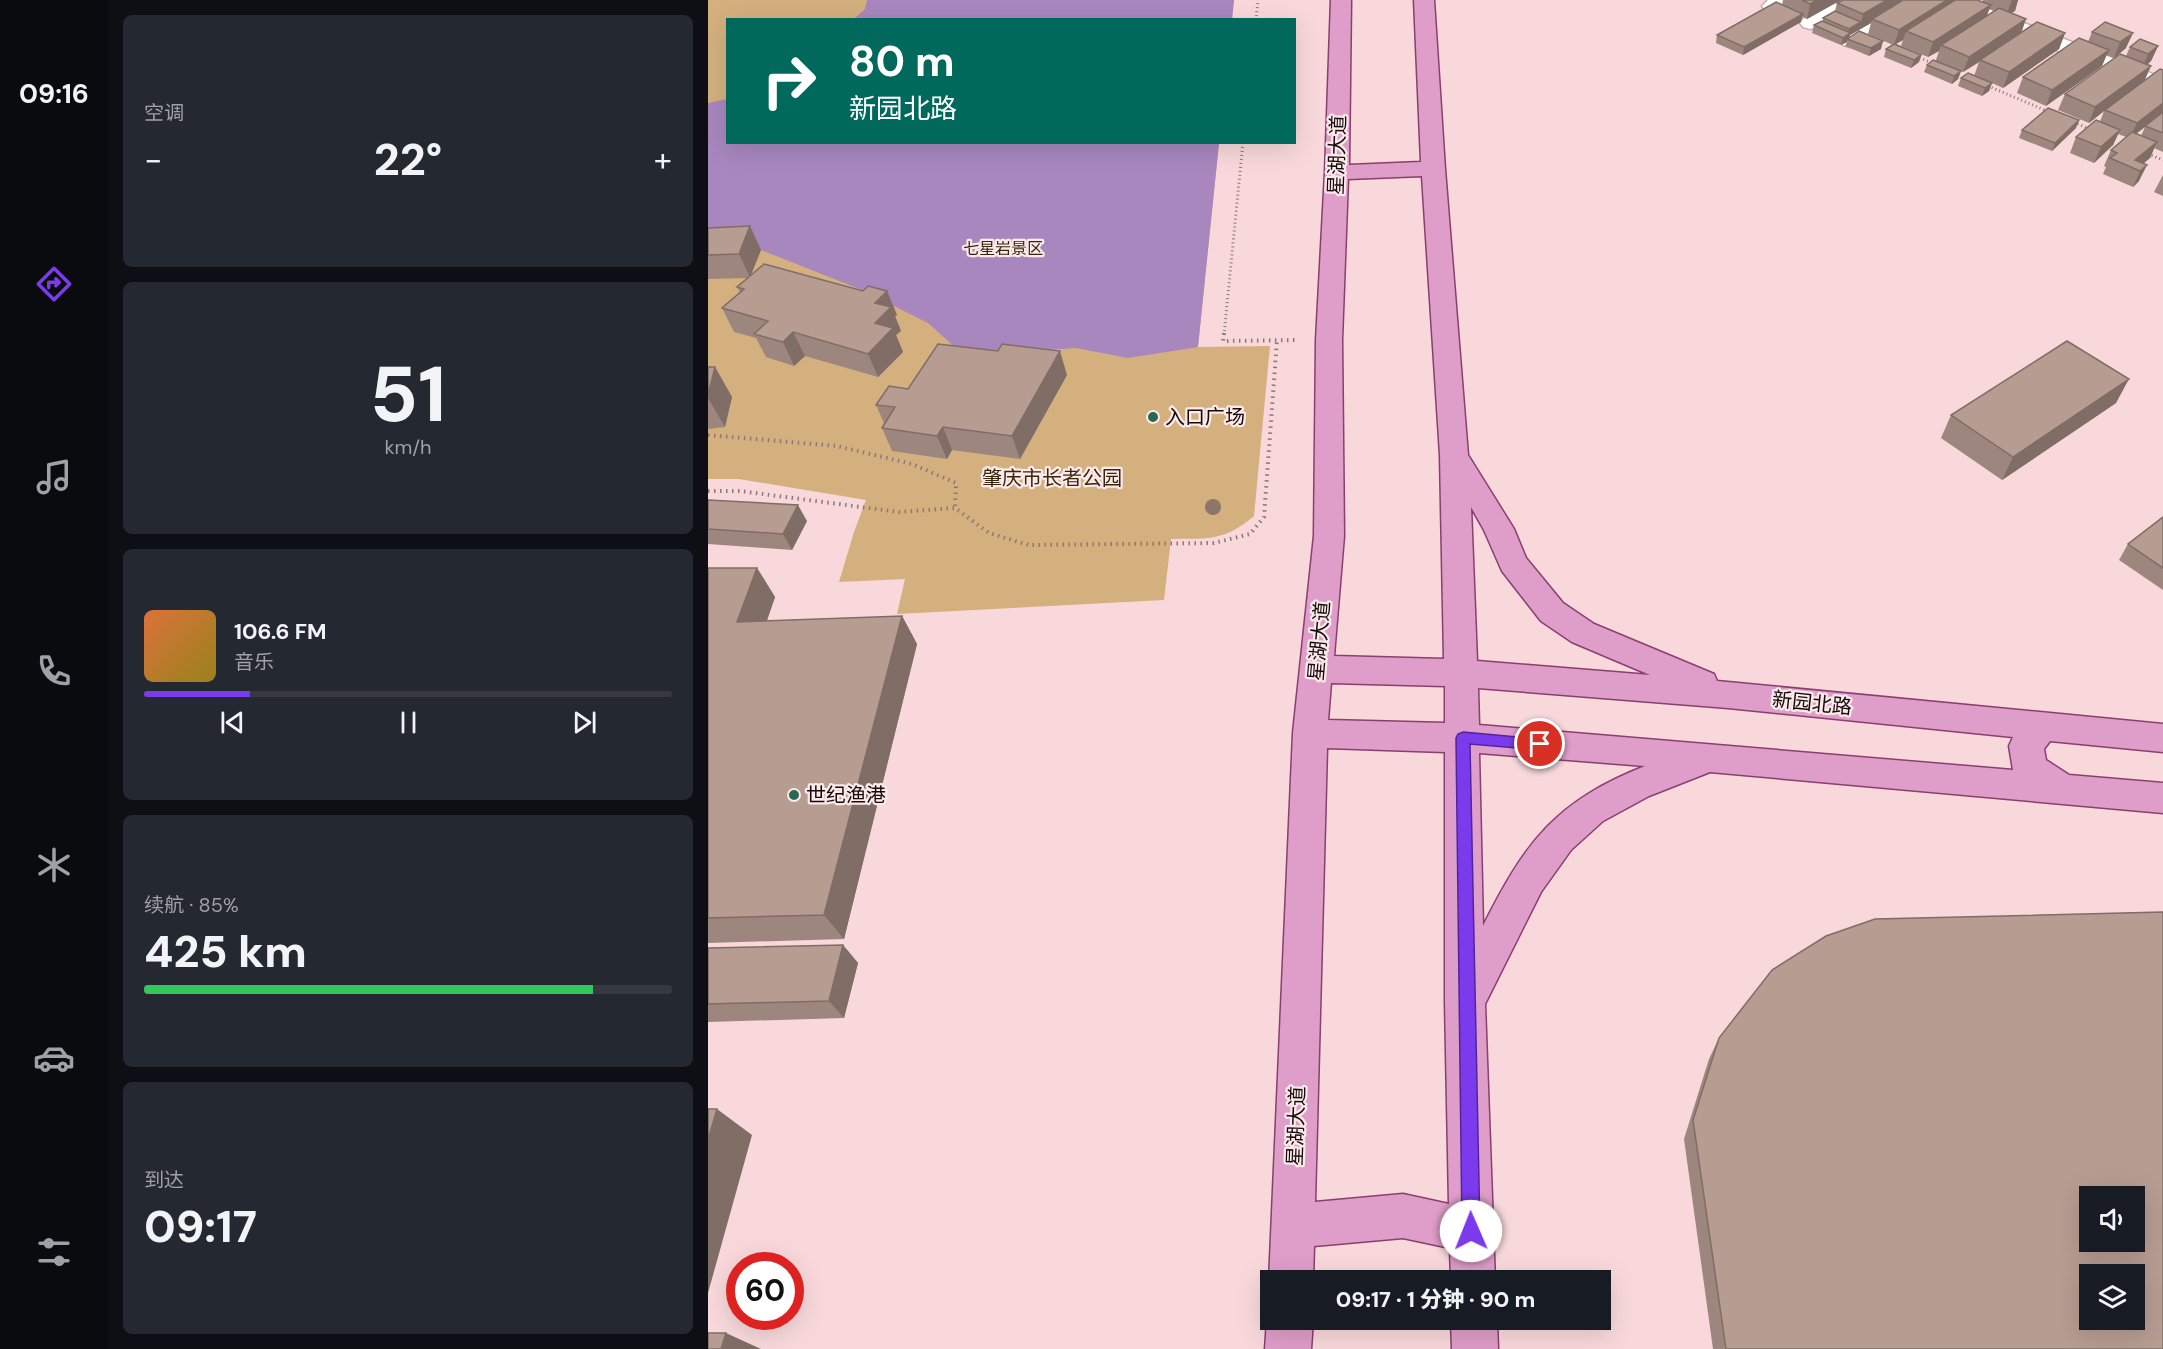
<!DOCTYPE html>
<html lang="zh">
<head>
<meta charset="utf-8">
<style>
  :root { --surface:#171b24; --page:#242831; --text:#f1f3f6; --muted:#9ea1a6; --line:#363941; --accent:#7c3aed }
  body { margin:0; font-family:"DM Sans","Noto Sans SC",sans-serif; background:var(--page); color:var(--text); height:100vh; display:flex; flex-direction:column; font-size:22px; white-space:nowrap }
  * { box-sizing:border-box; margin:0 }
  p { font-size:20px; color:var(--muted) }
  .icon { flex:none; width:33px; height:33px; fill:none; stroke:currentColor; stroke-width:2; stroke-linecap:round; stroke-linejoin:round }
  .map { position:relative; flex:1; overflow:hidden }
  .details { display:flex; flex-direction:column; gap:15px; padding:15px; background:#0d0f14; width:600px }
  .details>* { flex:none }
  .banner { position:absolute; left:18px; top:18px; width:570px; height:126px; border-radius:0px; box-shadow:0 6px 24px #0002; background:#00695c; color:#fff; overflow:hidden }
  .buttons { position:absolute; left:1371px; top:1186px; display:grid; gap:12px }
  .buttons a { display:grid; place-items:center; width:66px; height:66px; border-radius:0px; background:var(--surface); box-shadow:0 6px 24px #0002; font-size:30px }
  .speed { position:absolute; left:18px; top:1252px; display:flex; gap:12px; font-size:30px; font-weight:700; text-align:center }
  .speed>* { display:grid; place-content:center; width:78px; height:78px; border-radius:50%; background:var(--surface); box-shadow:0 6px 24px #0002; line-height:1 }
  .speed .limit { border:9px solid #d22; background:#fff; color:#111 }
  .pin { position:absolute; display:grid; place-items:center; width:51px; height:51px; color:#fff; margin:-26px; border:3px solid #fff; border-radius:50%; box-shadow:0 2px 6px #0007 }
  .me { position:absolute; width:66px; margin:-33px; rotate:359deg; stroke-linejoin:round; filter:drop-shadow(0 0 4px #0008) }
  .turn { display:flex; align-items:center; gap:21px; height:126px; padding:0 24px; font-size:27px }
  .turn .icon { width:78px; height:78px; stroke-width:2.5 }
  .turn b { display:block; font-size:42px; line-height:51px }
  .big { font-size:45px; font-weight:800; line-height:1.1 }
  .details .tile { flex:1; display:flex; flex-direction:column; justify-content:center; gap:9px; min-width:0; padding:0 21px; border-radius:9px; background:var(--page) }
  .details .dial { align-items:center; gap:0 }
  .dial b { font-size:78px; line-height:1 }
  .song { display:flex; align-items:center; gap:18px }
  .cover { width:72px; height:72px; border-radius:9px; background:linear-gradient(135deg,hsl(20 70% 55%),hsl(50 70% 35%)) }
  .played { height:6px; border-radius:3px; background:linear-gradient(90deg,var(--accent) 20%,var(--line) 20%) }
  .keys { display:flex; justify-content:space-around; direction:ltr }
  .heat { display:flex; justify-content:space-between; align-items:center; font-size:33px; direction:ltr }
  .charge { height:9px; border-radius:4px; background:linear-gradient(90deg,#34c759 85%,var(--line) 0) }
  .trip { position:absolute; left:552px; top:1270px; width:351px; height:60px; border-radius:0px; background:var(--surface); box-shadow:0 6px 24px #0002; font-weight:800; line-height:60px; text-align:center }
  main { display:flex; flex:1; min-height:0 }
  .tabs { display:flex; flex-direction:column; width:108px; justify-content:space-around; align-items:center; background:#090b0e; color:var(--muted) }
  .tabs .icon { width:42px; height:42px }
  .tabs .active { color:var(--accent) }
  .tabs b { font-size:27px; color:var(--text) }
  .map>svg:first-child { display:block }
</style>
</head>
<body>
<main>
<nav class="tabs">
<b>09:16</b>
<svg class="icon active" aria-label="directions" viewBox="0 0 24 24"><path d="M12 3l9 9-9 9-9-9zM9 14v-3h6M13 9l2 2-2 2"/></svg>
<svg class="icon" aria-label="music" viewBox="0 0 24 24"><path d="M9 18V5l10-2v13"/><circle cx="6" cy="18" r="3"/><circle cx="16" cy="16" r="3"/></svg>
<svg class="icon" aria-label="phone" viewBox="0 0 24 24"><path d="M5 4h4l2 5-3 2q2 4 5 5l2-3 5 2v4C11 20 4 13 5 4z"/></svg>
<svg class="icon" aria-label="climate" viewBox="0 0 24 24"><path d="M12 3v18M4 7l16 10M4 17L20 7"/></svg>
<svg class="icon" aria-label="car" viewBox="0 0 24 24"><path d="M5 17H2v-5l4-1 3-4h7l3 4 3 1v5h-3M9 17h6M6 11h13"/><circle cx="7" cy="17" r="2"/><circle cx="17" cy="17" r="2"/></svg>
<svg class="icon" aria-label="filters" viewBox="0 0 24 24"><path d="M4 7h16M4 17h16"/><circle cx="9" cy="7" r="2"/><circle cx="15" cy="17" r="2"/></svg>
</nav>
<section class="details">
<div class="tile"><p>空调</p>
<div class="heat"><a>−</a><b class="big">22°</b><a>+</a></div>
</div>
<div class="tile dial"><b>51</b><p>km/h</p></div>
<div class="tile">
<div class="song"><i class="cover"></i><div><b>106.6 FM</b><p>音乐</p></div></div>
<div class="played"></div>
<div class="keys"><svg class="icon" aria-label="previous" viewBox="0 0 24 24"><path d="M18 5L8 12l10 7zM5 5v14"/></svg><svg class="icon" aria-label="pause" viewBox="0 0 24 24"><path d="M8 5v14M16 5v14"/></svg><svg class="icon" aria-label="next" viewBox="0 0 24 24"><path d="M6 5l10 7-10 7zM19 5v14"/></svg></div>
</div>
<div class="tile"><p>续航 · 85%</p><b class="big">425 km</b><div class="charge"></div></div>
<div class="tile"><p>到达</p><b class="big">09:17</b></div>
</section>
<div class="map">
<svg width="1455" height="1349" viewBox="0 0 1455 1349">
  <rect width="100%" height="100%" fill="#f8d8db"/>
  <path fill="#d4b07e" d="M0,0h526l-2,20h-504v122l491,1 -21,204 72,-1 -16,170c-31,26 -46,22 -83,23l-7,61 -267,14 8,-35 -66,3 15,-50 12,-32 -127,-21h-31z"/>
  <path fill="#a787be" d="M159,0h367l-2,19h-378l11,-10z
    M19,99l1,43 491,1 -21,204 -70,11 -52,-10 -76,5 -43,-4 -29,-26 -66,-33 -101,-40 -53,2v-149z"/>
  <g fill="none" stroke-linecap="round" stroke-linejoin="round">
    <g stroke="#cbadaf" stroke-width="3">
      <path id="minor" d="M1060,0h25c-6,9 -18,13 -28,10l-3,-4z
        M1127,0h25l-3,4 -40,23 -7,2 -7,-2 -3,-4 3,-4z
        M1194,0h24l-3,4 -66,41 -7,2 -7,-2 -3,-4 3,-4z
        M1230,0h28l197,78v15l-222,-89z"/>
    </g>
    <g stroke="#8a3f6f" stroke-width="3">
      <path id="major" d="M623,0h20l-2,165 72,-3 -7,-162h20l11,169 23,286 46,74 12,29 37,45 31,21 120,50 3,7 446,43v28l-113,-11 -6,8 2,11 23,15 94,8v30l-453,-41 -61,24 -46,25 -32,29 -30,42 -56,112 10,277h-44l-1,-33 -47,-10 -89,8 -1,35h-43v4l-1,-4 24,-548 21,-197 2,-196 9,-168zM714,176l18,279 4,204 -110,-3 10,-120 -2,-196 6,-161zM763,507l13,23 18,41 39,50 31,21 78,33 -173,-14zM623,683l114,3v37l-117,-3zM770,688l250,20 285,29 -4,9 4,24 -534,-45zM619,748l118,4v250l4,202 -46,-10 -88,8zM771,753l166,13c-89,35 -120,76 -162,160z
        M562,1312v8h43l-2,29h-46l2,-29z
        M743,1320h46l1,29h-46z"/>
    </g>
    <path stroke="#8d7779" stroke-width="3" stroke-dasharray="1 3" stroke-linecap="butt" d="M548,20l2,-20
      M1208,56l18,8
      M1280,86l59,25
      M1366,122l15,7
      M1440,154l15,6
      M516,335l19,-193"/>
    <path stroke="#8d7779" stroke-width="4" stroke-dasharray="1.5 4.5" stroke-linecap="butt" d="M516,333l-1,8 75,-1
      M0,435l129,11 75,18 44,19 -1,25
      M0,491h32l159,21 56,-4 34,25 40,12 185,-2 36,-9 14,-17 13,-177"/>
    <use href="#minor" fill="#fff" fill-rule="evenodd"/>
    <use href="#major" fill="#df9dc9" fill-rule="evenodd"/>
  </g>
  <circle fill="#8d7669" cx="505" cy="507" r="8"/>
  <path fill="#9d867d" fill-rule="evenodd" d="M1075,0h58l-34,19 -5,-2 -1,5 -58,33 -27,-12 1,-8 65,-30z
    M1275,0h35l-3,11 -4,2 10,20h44l-6,16 -56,39 -11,-5 -3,8 -7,5 -24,-10 3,-8 13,-2 5,-14 -16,10 -2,-1 -3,8 -6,5 -28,-12 3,-7 9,-5 3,-9 -11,6 -27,-11 2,-6 -7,4 25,11 -2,7 -8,6 -27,-11 2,-8 7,-4 -25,-11 3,-11 -21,12 -1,2 32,12 -12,7 -24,-10 2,-4 -6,3 -29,-12 2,-8 9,-4v-3l12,-7 2,-8 145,-1zM1281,9l5,2 -7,4z
    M1397,22l21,26 -12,10 -8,-3 -4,11 -56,40 -29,-13 6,-16 65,-35 4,-10z
    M1450,46l-7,15 -4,4 -2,15 18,-10v82l-9,-4 -4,10 -7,6 -4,17 -6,6 -30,-13 3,-7 -2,-1 7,-16 15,-13 -8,-3 -5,11 -19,18 -24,-10 6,-16 24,-15 4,-11 -15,12 -31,-13 7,-16 61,-38 4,-9zM1437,127l-4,9 -5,-2z
    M1368,128l-24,23 -33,-13 3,-8z
    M1455,175v21l-9,-4z
    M42,226l11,24 -10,25 112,16h24l10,24 -2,1 6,15 -5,4 7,17 -25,25 -73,-21 -11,10 -28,-9 -10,-19 -22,-6 -12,-24 18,-16 -3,-5 11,-9 -40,1v-51z
    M0,367h7l17,30 -7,30 -17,2z
    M359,375l-47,84 -68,-9 -5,9 -55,-8 -10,-23 2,-5 -8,-18 32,-16z
    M1408,403l-114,77 -61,-42 10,-23z
    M0,500l99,21 -15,29 -84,-6z
    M1455,517v73l-44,-30 9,-16z
    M0,568h49l18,29 -8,24 135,-5 15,28 -73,295 -136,4z
    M135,945l15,18 -14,55 -136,4v-74z
    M1011,1038l444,311h-450l-29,-210 25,-80z"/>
  <path fill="#7f6d66" d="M1109,0h24l-34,19 3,-15z
    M1179,0h22l-37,19 -1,4 -21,12 -1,4h-2v3l-6,3 2,-7 4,-3 2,-6 12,-7 2,-8z
    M1239,0h8l-49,31 -3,9 -9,5 5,-15z
    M1304,0h6l-3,11 -9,5z
    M1283,5l-6,16 -44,24 -2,6 -11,6 5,-15z
    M1095,14l-2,8 -58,33 1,-8z
    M1318,19l-5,15 -41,26 -1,2 -16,10 6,-15z
    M1357,33l-6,16 -56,39 6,-16z
    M1425,33l-7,15 -12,10 6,-16z
    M1175,41l-2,8 -12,7 2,-8z
    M1450,46l-7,15 -9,8 6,-15z
    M1401,50l-7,16 -56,40 6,-16z
    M1213,55l-2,7 -8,6 3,-8z
    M1443,66l-7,16 -39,28 -1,1 -15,12 6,-16z
    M1253,71l-3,8 -6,5 2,-8z
    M1284,83l-3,8 -7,5 3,-8z
    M1455,103v10l-34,26 8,-16z
    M1371,120l-3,8 -24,23 3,-8z
    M1412,130l-7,15 -19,18 7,-16z
    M1449,142l-7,16 -14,11 -1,-9z
    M1439,165l-8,16 -6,6 7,-16z
    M42,226l11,24 -11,27 -11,-23z
    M179,291l10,24 -2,1 6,15 -5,4 7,17 -25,25 -10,-23 7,-31v-20z
    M85,332l12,24 -11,10 -11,-24z
    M352,351l7,24 -47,84 -8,-23z
    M7,367l17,30 -7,30 -17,-29v-3z
    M1421,379l-13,24 -114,77 11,-23z
    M235,427l9,23 -5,9 -10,-23z
    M90,505l9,16 -15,29 -9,-16z
    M49,568l18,29 -19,53 -19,-28z
    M194,616l15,28 -73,295 -20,-24z
    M135,945l15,18 -14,55 -15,-17z
    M9,1109l35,26 -44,158v-153z
    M18,1333l35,16h-40z"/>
  <path fill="#b69c91" stroke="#7f6d66" stroke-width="1.5" fill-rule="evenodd" d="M1094,0h15l-7,4z
    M1135,0h44l-24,14 -26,-11z
    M1195,0h44l-48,30 -27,-11z
    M1247,0h22l14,5 -58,37 -27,-11z
    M1068,2l27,12 -59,33 -27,-12z
    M1291,8l27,11 -57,38 -28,-12z
    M1127,11l26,11 -12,7 -26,-11z
    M1114,21l29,12 -8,5 -29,-13z
    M1329,22l28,11 -56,39 -29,-12z
    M1397,22l28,11 -13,9 -28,-10z
    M1151,31l24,10 -12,7 -24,-9z
    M1371,38l30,12 -57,40 -29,-13z
    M1432,39l18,7 -10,8 -18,-7z
    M1186,44l27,11 -7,5 -28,-11z
    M1412,54l31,12 -56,41 -30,-13z
    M1225,60l28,11 -7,5 -27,-11z
    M1452,69l3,1v33l-26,20 -32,-13z
    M1260,73l24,10 -7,5 -24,-10z
    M1340,108l31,12 -24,23 -33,-13z
    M1455,112v21l-18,-7z
    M1388,120l24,10 -19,17 -25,-10z
    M1424,132l25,10 -22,18 12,5 -7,6 -30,-13 7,-5 -6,-3z
    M42,226l-11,28 -31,1v-27z
    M56,264l99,27 5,-5 19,5 -12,12 16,4 -16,16 18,5 -25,26 -75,-22 -10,10 -29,-8 14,-13 -46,-13 22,-19 -7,-2z
    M1359,341l62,38 -116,78 -62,-42z
    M230,344l60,7 4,-7 58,7 -48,85 -69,-9 -6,9 -55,-8 13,-21 -19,-2 13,-19 19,3z
    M0,367h7l-7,28z
    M0,500l90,5 -15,29 -75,-5z
    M1455,517v51l-35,-24z
    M0,568h49l-20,54 165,-6 -78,299 -116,3z
    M1455,912v437h-437l-33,-229 26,-82 53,-68 54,-34 49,-17zM1382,1197h44v45h-44zM1382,1275h44v45h-44z
    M135,945l-14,56 -121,3v-56z
    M0,1109h9l-9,31z
    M0,1333h18l-5,16h-13z"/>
  <path fill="#7c3aed" stroke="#51269a" stroke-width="1.5" d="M755,732l77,7 5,1 2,4 -2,5 -5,1 -70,-6 10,487 -3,6 -6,3 -7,-3 -2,-6 -6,-493 2,-4z"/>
  <g fill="#296753" stroke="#fce9ea" stroke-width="2">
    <circle cx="445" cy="417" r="6"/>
    <circle cx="86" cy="795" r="6"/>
  </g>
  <g text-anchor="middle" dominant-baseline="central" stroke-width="4.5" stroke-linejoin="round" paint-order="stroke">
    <g font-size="16" fill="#36260c" stroke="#fce9ea">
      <text x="295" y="248">七星岩景区</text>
    </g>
    <g font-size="20" fill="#140a0b" stroke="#fce9ea">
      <text transform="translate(629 155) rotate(-88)">星湖大道</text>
      <text transform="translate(611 641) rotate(-85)">星湖大道</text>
      <text transform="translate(1104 703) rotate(6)">新园北路</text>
      <text transform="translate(588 1126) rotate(-88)">星湖大道</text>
    </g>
    <g font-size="20" fill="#140a0b" stroke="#fce9ea" text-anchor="start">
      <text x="457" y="417">入口广场</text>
      <text x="98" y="795">世纪渔港</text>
    </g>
    <g font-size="20" fill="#36260c" stroke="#fce9ea">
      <text x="344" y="478">肇庆市长者公园</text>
    </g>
  </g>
</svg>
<div class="buttons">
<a><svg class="icon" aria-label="sound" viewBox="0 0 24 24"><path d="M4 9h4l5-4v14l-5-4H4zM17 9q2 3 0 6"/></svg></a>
<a><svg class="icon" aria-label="layers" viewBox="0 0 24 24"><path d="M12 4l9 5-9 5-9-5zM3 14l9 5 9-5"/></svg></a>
</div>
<div class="speed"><div class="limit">60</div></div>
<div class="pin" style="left:832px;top:744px;background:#d93025"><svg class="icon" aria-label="arrive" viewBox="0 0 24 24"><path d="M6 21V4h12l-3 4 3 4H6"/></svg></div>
<svg class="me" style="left:763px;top:1231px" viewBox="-20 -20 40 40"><circle r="19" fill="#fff"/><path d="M0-13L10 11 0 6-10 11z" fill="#7c3aed"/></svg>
<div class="trip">09:17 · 1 分钟 · 90 m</div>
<div class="banner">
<div class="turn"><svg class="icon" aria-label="right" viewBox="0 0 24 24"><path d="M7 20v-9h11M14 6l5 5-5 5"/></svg><div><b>80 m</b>新园北路</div></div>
</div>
</div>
</main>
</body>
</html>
